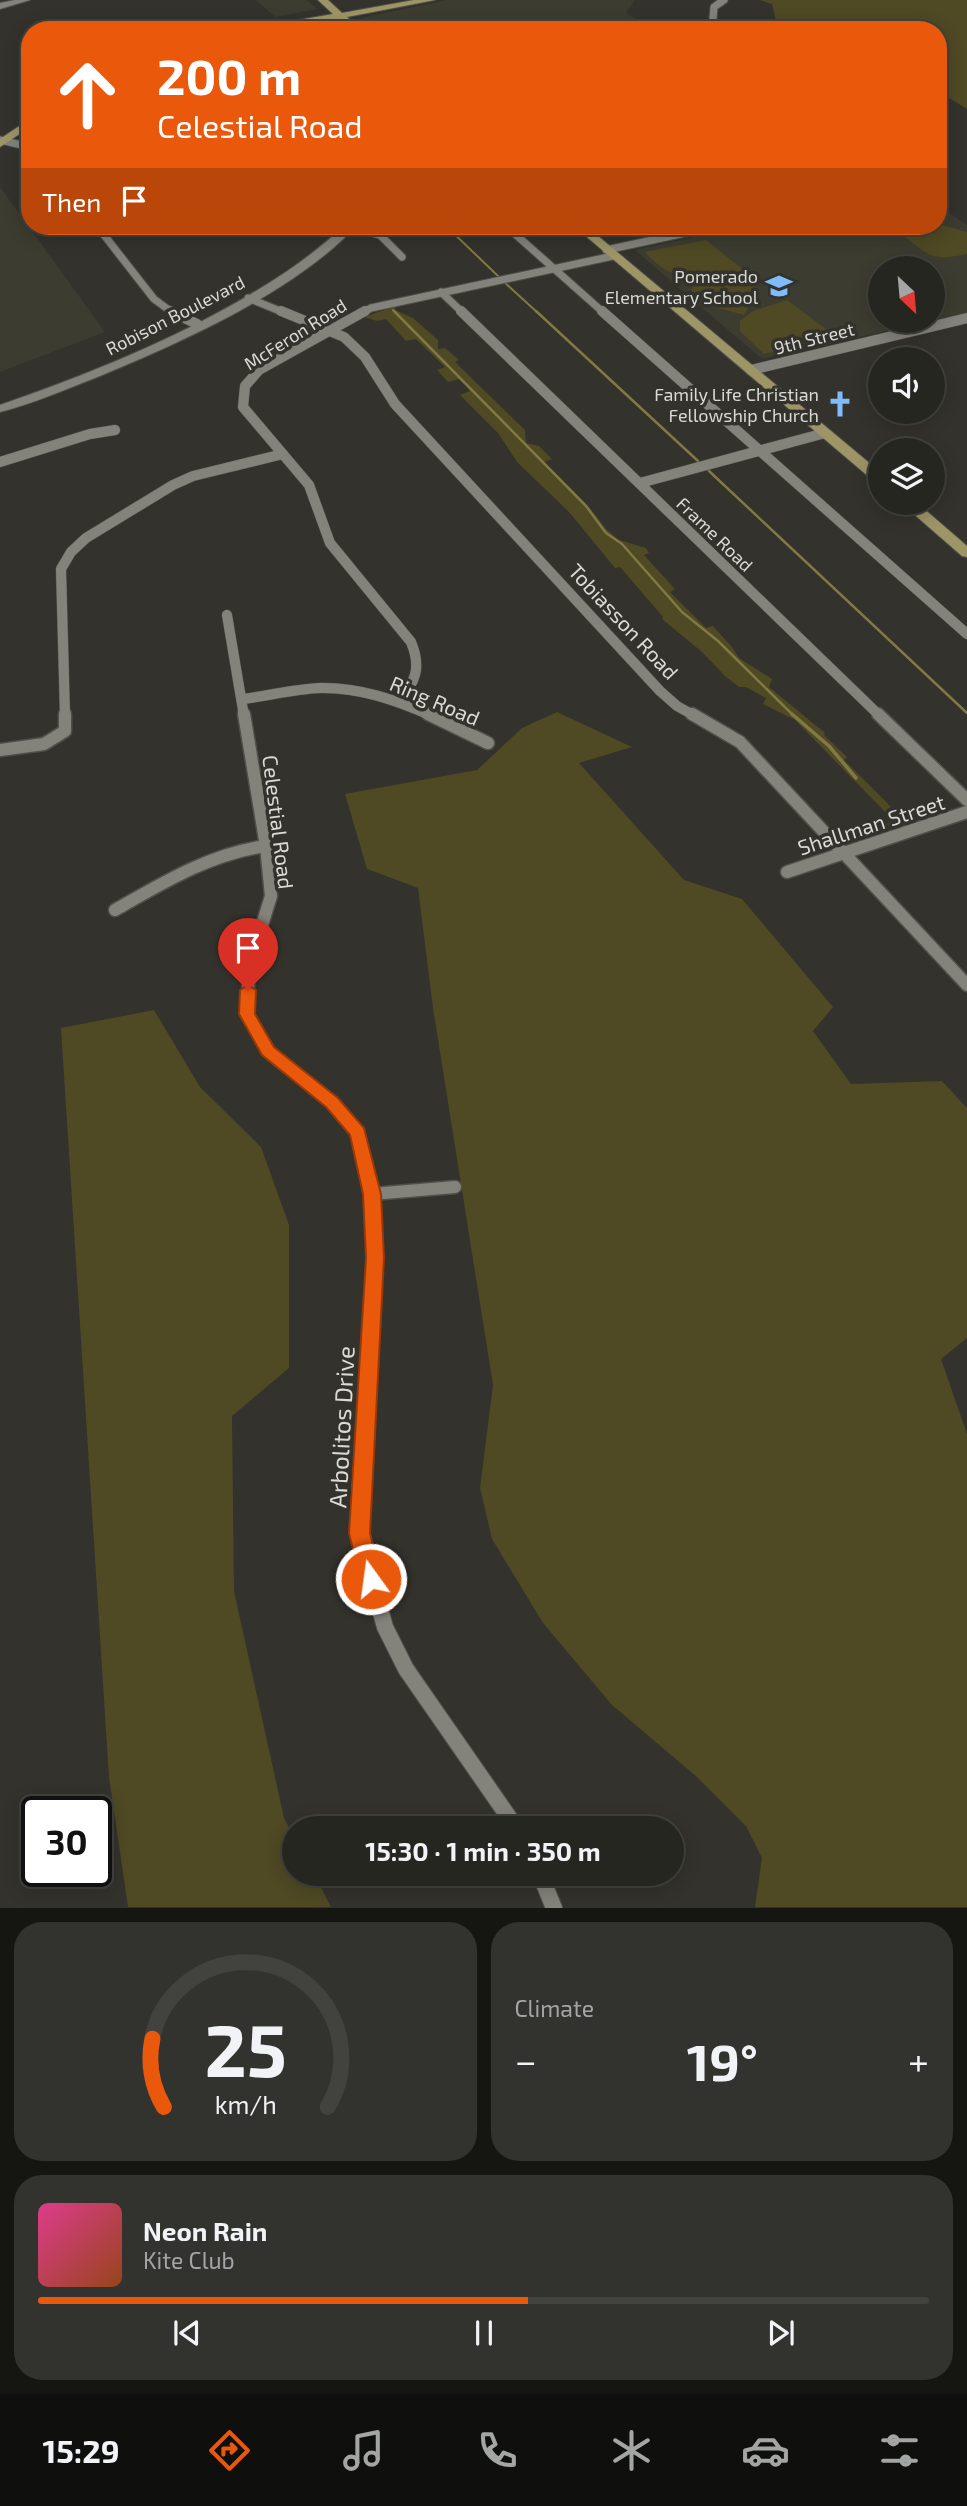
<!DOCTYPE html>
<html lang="en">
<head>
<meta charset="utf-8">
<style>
  :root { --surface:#262621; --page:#32322e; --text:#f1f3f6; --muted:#a4a5a5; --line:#42433f; --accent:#ea580c }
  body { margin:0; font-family:"Exo 2",sans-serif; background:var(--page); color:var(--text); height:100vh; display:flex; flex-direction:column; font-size:26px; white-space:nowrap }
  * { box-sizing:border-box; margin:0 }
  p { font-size:23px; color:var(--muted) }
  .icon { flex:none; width:38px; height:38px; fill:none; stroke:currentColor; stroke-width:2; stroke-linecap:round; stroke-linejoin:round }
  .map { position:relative; height:1908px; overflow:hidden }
  .drawer { display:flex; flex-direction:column; gap:14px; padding:14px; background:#151512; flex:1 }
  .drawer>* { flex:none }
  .hud { position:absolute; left:21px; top:21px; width:926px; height:214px; border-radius:28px; box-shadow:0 4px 18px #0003,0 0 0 2px var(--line); background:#ea580c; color:#fff; overflow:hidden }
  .needle { width:46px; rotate:154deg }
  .controls { position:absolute; left:868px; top:256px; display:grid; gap:14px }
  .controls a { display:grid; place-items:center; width:77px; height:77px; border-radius:50%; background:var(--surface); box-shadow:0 4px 18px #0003,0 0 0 2px var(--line); font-size:35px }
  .speed { position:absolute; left:21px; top:1796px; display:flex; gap:14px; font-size:35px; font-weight:700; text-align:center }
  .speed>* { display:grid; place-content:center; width:91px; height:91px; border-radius:50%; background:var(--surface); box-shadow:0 4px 18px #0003,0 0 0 2px var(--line); line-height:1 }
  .speed .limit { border:4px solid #111; border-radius:10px; background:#fff; color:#111 }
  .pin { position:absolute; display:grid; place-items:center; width:60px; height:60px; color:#fff; margin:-72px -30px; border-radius:50% 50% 50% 0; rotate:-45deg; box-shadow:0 0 7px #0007 }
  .pin .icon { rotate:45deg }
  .me { position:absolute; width:77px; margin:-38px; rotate:346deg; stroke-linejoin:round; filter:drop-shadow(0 0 5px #0008) }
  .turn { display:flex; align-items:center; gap:24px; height:147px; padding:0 21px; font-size:32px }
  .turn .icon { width:91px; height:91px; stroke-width:2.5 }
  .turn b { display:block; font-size:49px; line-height:60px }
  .then { display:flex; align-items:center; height:66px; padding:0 21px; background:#0003; gap:14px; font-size:26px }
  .big { font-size:52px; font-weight:700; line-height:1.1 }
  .drawer .card { flex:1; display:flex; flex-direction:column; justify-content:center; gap:10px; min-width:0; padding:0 24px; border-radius:28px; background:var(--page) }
  .drawer .dial { align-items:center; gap:0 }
  .dial svg { height:182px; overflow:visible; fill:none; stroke:var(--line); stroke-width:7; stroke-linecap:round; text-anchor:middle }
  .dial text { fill:var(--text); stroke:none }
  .song { display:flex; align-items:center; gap:21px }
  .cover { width:84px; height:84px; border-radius:10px; background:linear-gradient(135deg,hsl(330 70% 55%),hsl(20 70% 35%)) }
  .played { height:7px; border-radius:4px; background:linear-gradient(90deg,var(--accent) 55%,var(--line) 55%) }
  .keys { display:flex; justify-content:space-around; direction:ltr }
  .heat { display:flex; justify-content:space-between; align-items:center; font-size:38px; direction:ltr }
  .drawer .tiles { flex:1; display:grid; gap:14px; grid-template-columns:1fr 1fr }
  .card:last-child { grid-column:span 2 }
  .trip { position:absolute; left:282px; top:1816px; width:402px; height:70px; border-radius:35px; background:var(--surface); box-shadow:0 4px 18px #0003,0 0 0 2px var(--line); font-weight:700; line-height:70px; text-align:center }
  .dock { display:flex; height:112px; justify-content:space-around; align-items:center; background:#0f0f0d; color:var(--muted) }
  .dock .icon { width:49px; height:49px }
  .dock .on { color:var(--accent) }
  .dock b { font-size:32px; color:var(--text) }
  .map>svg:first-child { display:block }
</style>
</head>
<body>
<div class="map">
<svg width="967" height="1908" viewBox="0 0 967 1908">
  <rect width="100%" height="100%" fill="#33322c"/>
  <path fill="#3d3c30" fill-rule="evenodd" d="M256,0h51l10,9 -42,8z
    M447,0h188l-9,13 14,9 -29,8h-237l-13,-12z
    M0,187l105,145 -105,40z
    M938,205l29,20v88l-205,46 -127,-109 108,-24h195zM880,268h53v52h-53z"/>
  <path fill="#4f4924" d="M760,0h207v109l-29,-18v-61h-160l-6,-26z
    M942,225l25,7v22c-33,7 -37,3 -63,-18l-4,1 -15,-11h41l-3,3z
    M706,240l39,31c-20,3 -61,9 -79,-1 -8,-4 -15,-12 -21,-18z
    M696,277l56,7 7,5 -15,26 -33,-9 -9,-4 -11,-12z
    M787,300l46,34 -3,5 -66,15 -24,-23v-10l13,-10z
    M396,306l-1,4 18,8 25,22v9l7,-1 14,12 -4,2 70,68 1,13 13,3 13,13 -8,3 45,45 17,22 13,11 27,8 3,5 -5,2 31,34 -5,3 36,36 7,-2 19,21 7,11 33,21 -3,8 56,46 -1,2 23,22 -3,3 63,63 -39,9 20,-9 3,-5 -96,-98 -32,-16 3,-6 -20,-11h-7l-13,-10 -24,-25 -40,-33 1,-2 -43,-50 -5,1 -46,-56 -52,-50 -19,-29 -38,-38 10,-4 -11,-12 -11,3 -11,-12 8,-3 -29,-28 -10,2 -20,-22 -9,2 -13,-4z
    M557,712l75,35 -53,16 105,117 58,19 91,108 -20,24 38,53 91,-3 25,27v230l-26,21 26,75v473h-212l7,-49 -16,-32 -49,-49 -85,-72 -69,-82 -51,-84 -12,-51 13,-103 -60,-377 -15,-120 -51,-19 -22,-75 132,-24 45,-42z
    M154,1010l46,77 61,60 28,78v143l-57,48 2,175 50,227 10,19v37h20l17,33h-203l-19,-130 -48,-749z"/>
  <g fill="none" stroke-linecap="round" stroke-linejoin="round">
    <path stroke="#817944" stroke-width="2" d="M446,226l52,50
      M504,282l34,31
      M393,310l3,3"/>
    <path stroke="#817944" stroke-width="2.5" d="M394,311l192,195 20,27 16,11 60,68 36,29 76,75
      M536,311l162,150
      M709,471l258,242"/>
    <path stroke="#817944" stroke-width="3.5" d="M792,714l37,32 27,32"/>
    <g stroke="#50504b" stroke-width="9">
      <path id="minor-far3" d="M712,30l2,-23 10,-7
        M0,140l30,7
        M97,226l57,73 19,14
        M506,226l98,87
        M350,227l30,8 22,22
        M606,250l112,-24
        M441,292l22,21
        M248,298l37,15
        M362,313l9,-5 242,-52"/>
    </g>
    <g stroke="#50504b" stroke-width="11">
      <path id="minor-far2" d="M170,311l27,13
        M281,311l63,26 21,20 30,47 265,287 17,15 18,10
        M365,311l-106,59 -14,16 -2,21 66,78 21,58 81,99c10,24 6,41 -14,59
        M461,311l419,405
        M602,311l365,323
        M751,370l216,-52
        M0,462l90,-28 25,-4
        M640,483l185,-50
        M227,615l17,101
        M243,699c25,-3 51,-10 77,-11 39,-1 76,12 112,28
        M65,716l-4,-147 10,-17 15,-14 87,-53 20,-9 90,-22"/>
    </g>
    <g stroke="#50504b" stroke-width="15">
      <path id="minor-far1" d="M244,714l22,132 5,50 -22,71 -2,47 21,37 64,52 26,30 14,61 2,42
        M428,714l60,29
        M692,714l48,28 227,243
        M878,714l89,86
        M0,750l44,-6 21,-13v-17
        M787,872l180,-60
        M115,910c49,-28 95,-56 151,-64
        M372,1194l83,-7"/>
    </g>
    <g stroke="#50504b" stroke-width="18">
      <path id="minor" d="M374,1235l1,23 -16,275 26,94 21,42 111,160
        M540,1874l14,34"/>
    </g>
    <g stroke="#50504b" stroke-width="2">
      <path id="tertiary" d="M15,0h15l-30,9v-6z
        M345,226h11c-61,66 -178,118 -261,152 -31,12 -63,26 -95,34v-7c98,-34 199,-75 286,-133 21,-14 40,-30 59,-46z"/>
    </g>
    <g stroke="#50504b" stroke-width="2">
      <path id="primary" d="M318,0h10l14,13 72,-13h21l-88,17 13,13h-11l-11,-11 -62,11h-52l43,-10 3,1v4l63,-11z
        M30,119v8l-30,20v-8z
        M574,226h12l294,246v11l-5,-1z
        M900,502h16l51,44v11l-5,-1z"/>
    </g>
    <use href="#minor-far3" stroke="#83827b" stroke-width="7"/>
    <use href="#minor-far2" stroke="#83827b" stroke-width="10"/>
    <use href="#minor-far1" stroke="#83827b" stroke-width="12"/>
    <use href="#minor" stroke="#83827b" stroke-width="16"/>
    <use href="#tertiary" fill="#83827b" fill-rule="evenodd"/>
    <use href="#primary" fill="#9d9566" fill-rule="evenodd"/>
  </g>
  <path fill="#ea580c" stroke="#983908" stroke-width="2" d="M248,985l8,5 -1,24 19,33 64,51 26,30 17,66 3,64 -14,275 11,46 -3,6 -7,3 -8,-3 -3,-6 -11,-46 17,-275 -3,-64 -13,-59 -24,-28 -64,-52 -23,-41 1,-24z"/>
  <defs>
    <g id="school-bare" transform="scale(2.1)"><path d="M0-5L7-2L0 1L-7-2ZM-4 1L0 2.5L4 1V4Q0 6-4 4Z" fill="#81bcfa" stroke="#33322c" stroke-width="2.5" paint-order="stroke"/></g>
    <g id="church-bare" transform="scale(2.1)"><path d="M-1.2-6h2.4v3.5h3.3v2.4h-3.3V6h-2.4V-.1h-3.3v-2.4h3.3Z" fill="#81bcfa" stroke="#33322c" stroke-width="2.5" paint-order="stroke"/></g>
  </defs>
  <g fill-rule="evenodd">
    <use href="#school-bare" x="779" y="286"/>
    <use href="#church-bare" x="840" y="404"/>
  </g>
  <g text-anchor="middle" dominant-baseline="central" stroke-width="7" stroke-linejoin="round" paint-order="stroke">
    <g font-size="18" fill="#dadad6" stroke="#33322c" text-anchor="end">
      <text x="758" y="276">Pomerado<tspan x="758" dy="21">Elementary School</tspan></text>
      <text x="819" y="394">Family Life Christian<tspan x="819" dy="21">Fellowship Church</tspan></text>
    </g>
    <g font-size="18" fill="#dadad6" stroke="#33322c">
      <text transform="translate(175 315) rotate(-27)">Robison Boulevard</text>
      <text transform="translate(295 334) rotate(-32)">McFeron Road</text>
      <text transform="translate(814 338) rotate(-14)">9th Street</text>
      <text transform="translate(715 534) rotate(44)">Frame Road</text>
    </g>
    <g font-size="21" fill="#dadad6" stroke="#33322c">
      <text transform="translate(624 621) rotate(47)">Tobiasson Road</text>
      <text transform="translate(435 700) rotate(23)">Ring Road</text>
      <text transform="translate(279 822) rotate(83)">Celestial Road</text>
      <text transform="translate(871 824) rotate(-18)">Shallman Street</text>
    </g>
    <g font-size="24" fill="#dadad6" stroke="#33322c">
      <text transform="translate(341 1427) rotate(-87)">Arbolitos Drive</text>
    </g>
  </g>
</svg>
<div class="controls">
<a><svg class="needle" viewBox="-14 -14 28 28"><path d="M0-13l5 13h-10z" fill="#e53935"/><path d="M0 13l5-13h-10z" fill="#a4a5a5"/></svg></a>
<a><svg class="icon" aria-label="sound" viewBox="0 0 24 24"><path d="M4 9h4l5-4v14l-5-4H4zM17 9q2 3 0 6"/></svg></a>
<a><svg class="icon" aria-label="layers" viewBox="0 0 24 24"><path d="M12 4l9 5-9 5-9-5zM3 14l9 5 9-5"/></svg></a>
</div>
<div class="speed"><div class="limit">30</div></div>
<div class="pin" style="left:248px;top:990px;background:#d93025"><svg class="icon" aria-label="arrive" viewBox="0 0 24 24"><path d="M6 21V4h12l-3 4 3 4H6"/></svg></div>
<svg class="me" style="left:371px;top:1579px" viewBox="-20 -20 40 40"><circle r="17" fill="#ea580c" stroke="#fff" stroke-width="3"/><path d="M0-11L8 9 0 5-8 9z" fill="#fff"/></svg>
<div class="trip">15:30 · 1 min · 350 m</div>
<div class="hud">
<div class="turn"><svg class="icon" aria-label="ahead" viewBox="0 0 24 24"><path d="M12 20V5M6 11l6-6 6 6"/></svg><div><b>200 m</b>Celestial Road</div></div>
<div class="then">Then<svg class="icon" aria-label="arrive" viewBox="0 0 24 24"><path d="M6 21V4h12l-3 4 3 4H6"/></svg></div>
</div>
</div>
<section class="drawer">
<div class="tiles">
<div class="card dial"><svg viewBox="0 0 100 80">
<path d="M14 69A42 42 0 1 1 86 69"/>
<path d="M14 69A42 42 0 0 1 9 39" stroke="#ea580c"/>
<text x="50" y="56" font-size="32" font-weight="700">25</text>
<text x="50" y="72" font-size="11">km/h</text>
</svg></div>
<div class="card"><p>Climate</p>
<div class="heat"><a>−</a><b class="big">19°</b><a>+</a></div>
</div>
<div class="card">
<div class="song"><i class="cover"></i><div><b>Neon Rain</b><p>Kite Club</p></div></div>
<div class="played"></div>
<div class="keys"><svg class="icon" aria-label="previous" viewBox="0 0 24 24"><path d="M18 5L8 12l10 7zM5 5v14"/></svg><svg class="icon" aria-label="pause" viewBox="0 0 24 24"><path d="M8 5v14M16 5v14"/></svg><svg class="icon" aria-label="next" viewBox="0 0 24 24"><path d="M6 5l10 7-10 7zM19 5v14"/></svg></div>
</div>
</div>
</section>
<nav class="dock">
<b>15:29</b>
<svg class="icon on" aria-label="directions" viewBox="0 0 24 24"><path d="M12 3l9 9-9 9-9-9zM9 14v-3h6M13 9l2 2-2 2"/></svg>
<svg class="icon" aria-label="music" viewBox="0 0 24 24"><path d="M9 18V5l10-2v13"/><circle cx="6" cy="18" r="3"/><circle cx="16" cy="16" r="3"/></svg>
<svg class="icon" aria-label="phone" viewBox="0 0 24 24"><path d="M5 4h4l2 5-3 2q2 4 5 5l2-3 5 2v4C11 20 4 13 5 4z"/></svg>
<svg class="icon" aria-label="climate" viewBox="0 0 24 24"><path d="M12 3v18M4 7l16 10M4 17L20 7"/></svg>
<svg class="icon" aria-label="car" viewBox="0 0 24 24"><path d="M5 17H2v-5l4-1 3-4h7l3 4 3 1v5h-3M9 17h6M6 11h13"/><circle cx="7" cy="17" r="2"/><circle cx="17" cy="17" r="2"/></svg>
<svg class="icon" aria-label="filters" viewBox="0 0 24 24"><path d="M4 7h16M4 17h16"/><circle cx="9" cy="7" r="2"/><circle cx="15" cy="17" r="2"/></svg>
</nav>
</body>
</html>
